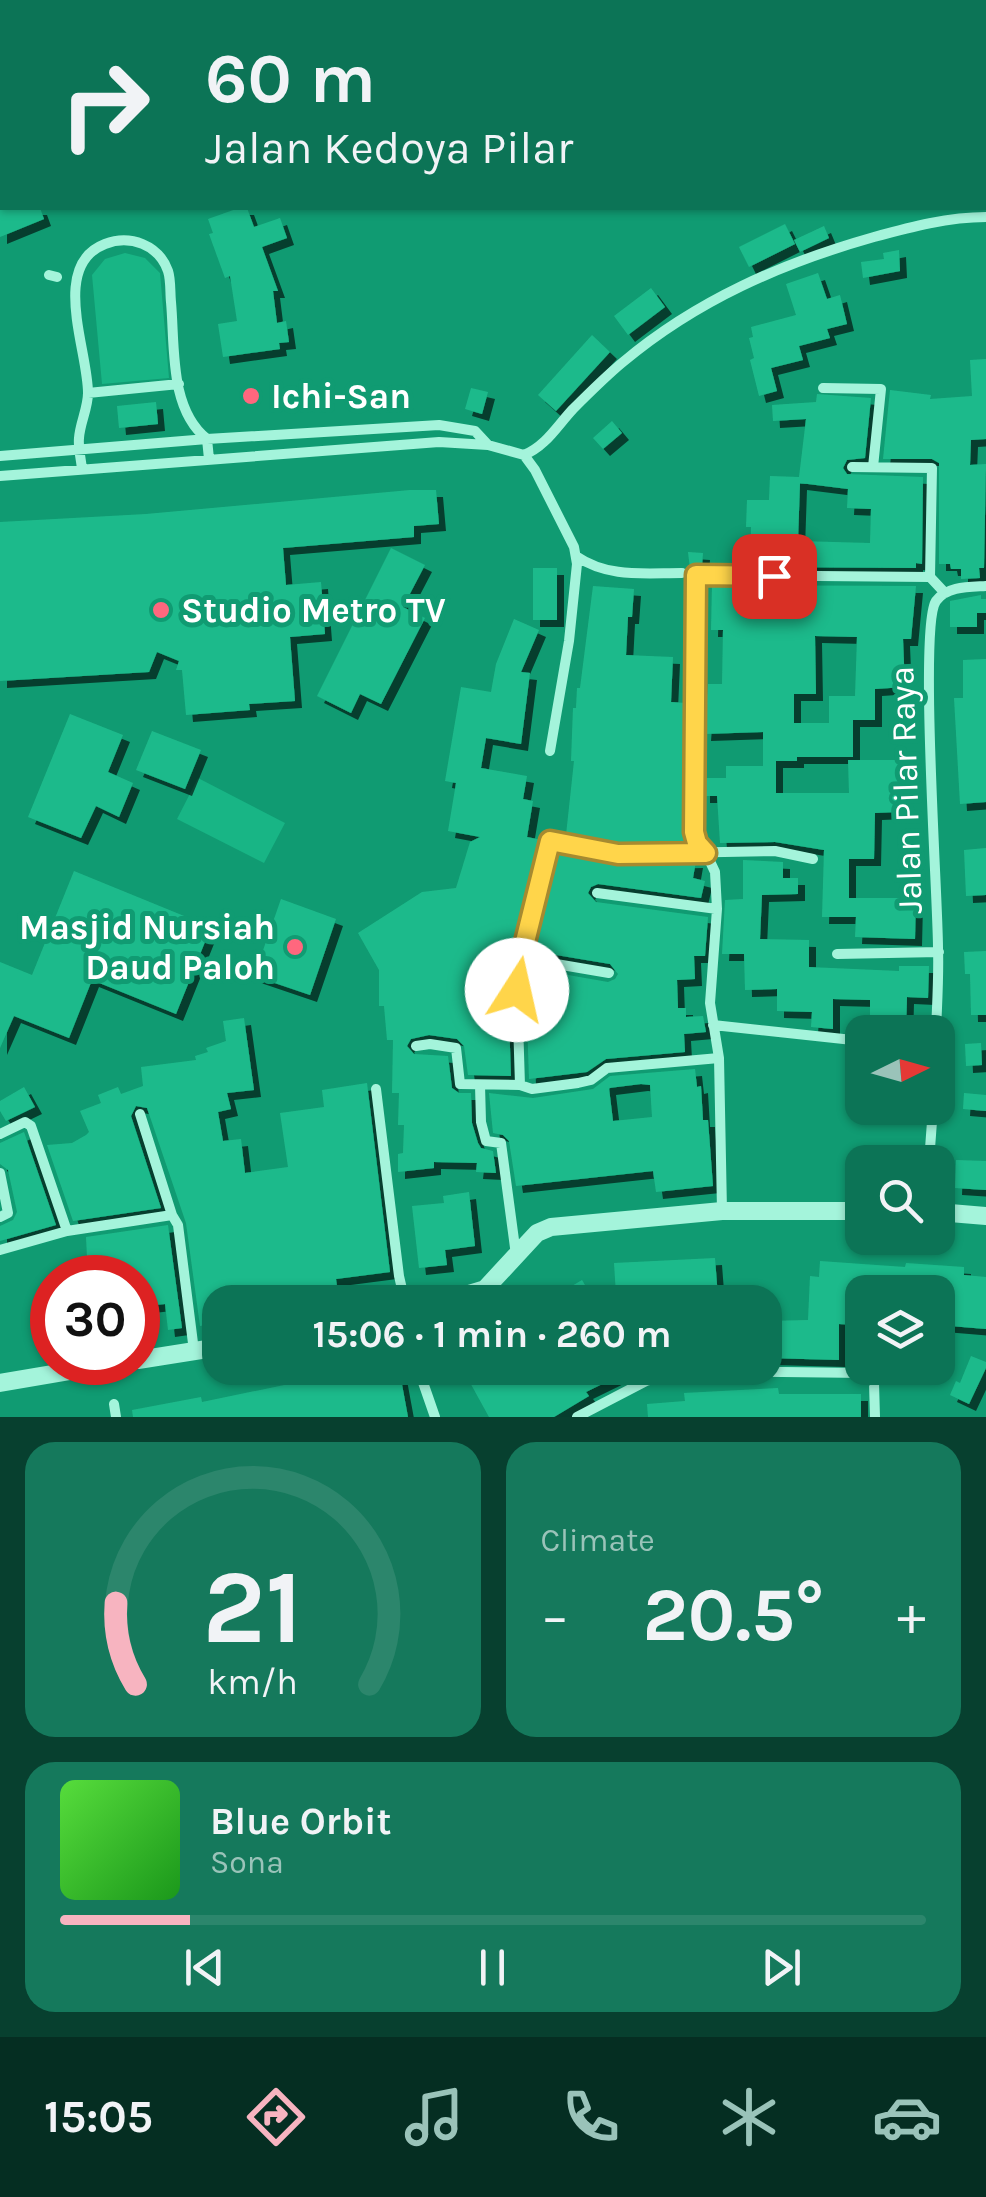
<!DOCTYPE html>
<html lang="en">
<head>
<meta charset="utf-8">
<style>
  :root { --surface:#0c7456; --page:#15795c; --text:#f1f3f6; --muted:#9ac3b9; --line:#2c866c; --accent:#f7b4c0 }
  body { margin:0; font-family:Karla,sans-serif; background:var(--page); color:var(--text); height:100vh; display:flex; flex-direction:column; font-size:38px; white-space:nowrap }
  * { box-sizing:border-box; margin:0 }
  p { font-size:32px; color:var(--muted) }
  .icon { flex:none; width:55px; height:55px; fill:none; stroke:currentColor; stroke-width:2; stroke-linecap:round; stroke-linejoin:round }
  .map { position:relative; height:1417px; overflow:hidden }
  .sheet { display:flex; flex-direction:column; gap:25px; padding:25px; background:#07402f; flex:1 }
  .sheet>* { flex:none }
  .hud { position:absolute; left:0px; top:0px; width:988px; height:210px; box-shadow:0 2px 8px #0004; background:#0c7456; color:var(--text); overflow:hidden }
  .needle { width:65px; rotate:85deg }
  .fabs { position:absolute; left:845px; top:1015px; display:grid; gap:20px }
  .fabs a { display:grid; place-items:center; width:110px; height:110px; border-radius:20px; background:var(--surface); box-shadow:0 2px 8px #0004; font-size:50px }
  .speed { position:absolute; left:30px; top:1255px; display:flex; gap:20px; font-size:50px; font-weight:700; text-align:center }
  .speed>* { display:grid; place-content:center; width:130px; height:130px; border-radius:50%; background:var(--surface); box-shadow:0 2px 8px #0004; line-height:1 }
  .speed .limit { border:15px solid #d22; background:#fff; color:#111 }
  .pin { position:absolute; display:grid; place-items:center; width:85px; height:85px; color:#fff; margin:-42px; border-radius:20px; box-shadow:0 5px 15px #0006 }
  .me { position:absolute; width:110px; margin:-55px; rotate:10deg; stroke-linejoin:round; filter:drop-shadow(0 0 8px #0008) }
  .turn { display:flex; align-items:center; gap:35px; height:210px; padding:0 40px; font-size:45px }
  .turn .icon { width:130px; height:130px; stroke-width:2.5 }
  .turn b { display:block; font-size:70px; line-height:85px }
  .big { font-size:75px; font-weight:700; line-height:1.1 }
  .sheet .widget { flex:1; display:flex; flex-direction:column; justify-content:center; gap:15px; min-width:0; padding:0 35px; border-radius:30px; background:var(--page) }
  .sheet .dial { align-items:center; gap:0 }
  .dial svg { height:260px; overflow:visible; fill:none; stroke:var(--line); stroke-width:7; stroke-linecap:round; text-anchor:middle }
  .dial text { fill:var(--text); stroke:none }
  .song { display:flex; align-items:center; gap:30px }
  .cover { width:120px; height:120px; border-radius:15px; background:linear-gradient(135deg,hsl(110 70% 55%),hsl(120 70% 35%)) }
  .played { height:10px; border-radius:5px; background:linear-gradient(90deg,var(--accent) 15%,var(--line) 15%) }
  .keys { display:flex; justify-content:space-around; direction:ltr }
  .heat { display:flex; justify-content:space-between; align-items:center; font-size:55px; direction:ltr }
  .sheet .tiles { flex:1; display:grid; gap:25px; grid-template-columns:1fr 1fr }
  .widget:last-child { grid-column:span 2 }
  .trip { position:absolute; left:202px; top:1285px; width:580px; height:100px; border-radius:30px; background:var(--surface); box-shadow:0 2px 8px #0004; font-weight:700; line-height:100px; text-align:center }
  .tabs { display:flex; height:160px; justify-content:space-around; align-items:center; background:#052e22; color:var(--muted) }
  .tabs .icon { width:70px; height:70px }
  .tabs .active { color:var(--accent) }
  .tabs b { font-size:45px; color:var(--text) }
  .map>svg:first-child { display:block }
</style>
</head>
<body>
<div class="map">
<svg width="986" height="1417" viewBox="0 0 986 1417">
  <defs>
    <filter id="shadow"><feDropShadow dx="7" dy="7" stdDeviation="0" flood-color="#0009"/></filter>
  </defs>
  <rect width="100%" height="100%" fill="#109b72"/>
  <path fill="#18b585" d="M125,253l20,5 15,15 9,105 -67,6 -10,-109 13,-16z
    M198,778l87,45 -21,40 -87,-44z"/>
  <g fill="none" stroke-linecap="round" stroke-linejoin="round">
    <path stroke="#0a7758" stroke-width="30" d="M836,0v2
      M985,177h1"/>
  </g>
  <path fill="#1eba8b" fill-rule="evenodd" filter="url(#shadow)" d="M0,208h40l4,11 -44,18z
    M239,208h8l7,19 26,-9 7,20 -25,9 16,44h-5l4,32 9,-2 3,21 -10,1 1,6 -57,8 -5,-33 19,-3 -7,-45 -5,2 -16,-44 4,-1 -5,-14z
    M785,224l10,20 -46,23 -10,-20z
    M824,226l5,12 -29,14 -6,-12z
    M899,250l1,21 -37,7 -2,-16 23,-3 -1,-6z
    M818,273l9,26 13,-4 7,29 -20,5 3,9 -31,8 4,14 -32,8 6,23 -18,5 -9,-36 4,-2 -5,-20 4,-1 -2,-10 45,-12 -10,-31z
    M651,288l14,19 -37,28 -14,-19z
    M592,335l18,17 -54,59 -18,-16z
    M986,359v80l-15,1 -1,25 16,-1 -2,104h-5l1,10 -19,1v-10h-10l-1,-5h-11v-101l-7,-4h-49l7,-69 41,5 -1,4 42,-3 -2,-36z
    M471,388l17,4 -6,22 -17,-5z
    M817,394l54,4 -6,60 -18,2 -4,8 4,6 76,3 -1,87 -6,-1v5l-166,-1 1,-40h-5l1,-27h22l1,-24 29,1 7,-58 -33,2 -1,-16 44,-3zM800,483l48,6 -1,19 24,1 -1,34 -72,-2z
    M156,402l2,22 -39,4 -2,-22z
    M612,421l10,12 -19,16 -10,-11z
    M410,490h26l3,34 -25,2v11l-131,11 3,37 35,-3 4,52 -35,3 5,64 -46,3 1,6 -64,5 -4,-45h-6l3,-9 -22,-9 -8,20 -149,9v-159l146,-8z
    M391,548l34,17 -22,42 22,11 -44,86 -21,-10 -9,19 -34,-17z
    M688,552l15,1 -1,13 -12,3z
    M533,568h24v52h-24z
    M712,585l204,1 -5,53h-8l2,48 -30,2v31h-22v37h-56v4h-21v32h73l-1,-33h58v33h-9l1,19 -23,1 -1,46h-25v39h67l-1,41 -60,-2 1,-20h-34l2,-67 -49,-8 -55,1 -3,-47h-14v-18h23v-12h37v-34l-59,2 4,-50h14l1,-54h-12zM815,636l42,1 -2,59h-26v27h-35v-29h22z
    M593,586l41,3 -2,28h-4l-2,38 47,2 -2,45 15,1 -1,129 3,12 -69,1 -53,-10 8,-74h-3l2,-53h3l1,-20h3z
    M981,595v4h5v14h-9v14h-27v-26z
    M514,619l25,11 -18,42 9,1 -9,71 -35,-6 -5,30 46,8 -4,23 10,2 -6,36 15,3 -30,117 -4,32 3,87 -43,-1 -4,-29 -7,-7 -28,-4 -18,4 -4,7 7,8 34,2 4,32 7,5h12l1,30 6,20 3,5 12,3 3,22 -20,-1 1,-9 -43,-1v6l-36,4v-18l5,-1 1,-28h-6l1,-32h-7l1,-53h-6l-3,-34h-5v-36l-21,-37 64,-41 34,-4 14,-46 10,-5 -32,-6 8,-48 -11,-2 16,-94 30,5 5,-28z
    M986,659v143l-26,2 -6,-106h9v-38z
    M70,714l53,21 -15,37 25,11 -14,34 -23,-11 -15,32 -53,-21z
    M152,731l49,19 -16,39 -49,-19z
    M986,848v47l-20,1 -2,-46z
    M557,851l60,12 79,-2 -3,17 12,3 -4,17 -103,-14 -7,3 -3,6 8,9 112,15 -3,39h-11l1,23 -18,1 1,28h8v9l17,-1 3,16 -22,2 1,18 -79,7 -19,13 -58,7 -3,-90 2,-21 80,14 7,-3 3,-5 -8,-10 -78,-13z
    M743,860l40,2v16h15v16l-36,1 -2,44 49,1v27l90,4v-5h30l-1,32 -21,-1 -1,35h-30l1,-11h-7v-21l-37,-1v30l-22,-2 1,-15 -35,-1v-22l-32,1 -1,-36h-22l3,-54 18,-1z
    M74,871l137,56 -35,87 -84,-34 -23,58 -55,-22 -14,32v-86l32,13z
    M281,899l55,20 -26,76 -56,-19z
    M986,951v64h-15l-1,-41h-5l-1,-22z
    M244,1018l10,72 -27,3 4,16 -13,3 5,29 18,-2 4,34 43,-6 -8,-54 44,-6 -2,-17 45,-7 23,189 -54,7 1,7 -60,9 1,7h-58v26l-13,2 -1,-5 -6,1 -14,-103 -39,-115 -11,-2 -5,10 30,92 -88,13 -26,-76 25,-2 14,-8 3,-3 -9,-21 21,-8 -3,-8 20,-8 3,7 22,-8 -2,-19 55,-7 -1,-4 13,-4 -2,-4 20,-7 -3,-20z
    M981,1043l1,22 -16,1 -1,-22z
    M695,1069l2,18 4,-1 2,34h5l5,66 -57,6 -3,-21 -137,15 -7,-45 -6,-6 -10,-2 -4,-40 44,5 60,-9 17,-13zM641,1084l9,1 2,32 -39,4 -4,-33z
    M24,1087l11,20 -29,14 -6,-10v-10z
    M964,1093l22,2v16l-23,-2z
    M24,1132l32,93 -56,16v-15l13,-6 4,-8 -9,-42 -8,-6v-21z
    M956,1160l30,1v29l-31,-2z
    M469,1192l6,54 -30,4 2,15 -28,3 -7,-62 32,-3 -1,-7z
    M168,1225l14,103 -14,2 -3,-26 -27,3v-29h-50l-2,-41z
    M715,1258l3,39 -56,4 -1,-11 -45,4 -2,-31z
    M820,1261l85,6 1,-4 58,4v8l22,2v52l-48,-4v-33h-76v20h-8v13l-15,-1v36l-72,-2 -1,-37 42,-1 2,-44 9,1z
    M582,1280l13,22h-50z
    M971,1356l15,6v6l-17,36 -19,-9 6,-14 4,2z
    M366,1368h33l9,49h-275l-1,-7 69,-13 1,5z
    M462,1368h173l-49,24 3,4 -35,21h-65z
    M778,1388l1,6h82v23h-213l-1,-13 38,-3 -1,-8z"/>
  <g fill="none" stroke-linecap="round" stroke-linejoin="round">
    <path stroke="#a4f4db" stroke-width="10" d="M49,275l8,2
      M823,388l58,1 -8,78
      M88,393l91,-9
      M524,455l11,15 39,77 3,17 -8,77 -19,110
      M0,456l207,-17 232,-14 36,6 13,14 36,10c22,-9 33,-29 49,-46 16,-16 33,-33 50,-47 74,-62 159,-99 251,-125 37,-10 74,-20 112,-20
      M852,467l80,1 -2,109
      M82,469c-1,-10 -4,-21 -3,-31 1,-15 9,-30 9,-45 0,-43 -38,-128 17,-149 25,-10 54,1 63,27 3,9 2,22 3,31 4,44 -2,107 36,137l2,20
      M0,476l439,-34 49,3
      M576,556c32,22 67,17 106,17
      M597,893l120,16
      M837,954l102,-2
      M521,958l88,15
      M713,1025l149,16
      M936,1032c1,-28 3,-56 2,-84 0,-50 -19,-323 -2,-347 11,-15 34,-14 50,-15
      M416,1046l14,-2 26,4 4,36 60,1 -3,-96 4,-31 30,-117 67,13 157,-3 38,8
      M480,1085l1,37 5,19 15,2 15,112
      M520,1085l12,4 46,-6 13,-3 16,-12 112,-10
      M376,1089l23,187 6,26
      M140,1114l32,101 6,10 16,126
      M0,1134l25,-12 6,4 36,105
      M929,1162l4,-54
      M0,1173l8,40 -8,4
      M722,1211l-3,-153 -9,-55 7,-94 -2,-37 -9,-19 -9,-10 -3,-11 2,-257 234,2 15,16
      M0,1250l67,-19 105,-16
      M418,1368l17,49
      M114,1404l2,13
      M577,1417l69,-36 38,-10 180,2 10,10 1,34"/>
    <path stroke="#a4f4db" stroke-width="18" d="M938,1212l48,4
      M442,1302l43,-13 52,-56 14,-6 171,-16h140
      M138,1360l82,-13
      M0,1383l123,-21"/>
  </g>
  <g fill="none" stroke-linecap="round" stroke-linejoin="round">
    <g stroke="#a68a30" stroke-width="25">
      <path id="route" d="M517,990l4,-32 29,-117 68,13 88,-1 -9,-10 -3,-11 2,-257 78,1"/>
    </g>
    <use href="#route" stroke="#ffd54a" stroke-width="18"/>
  </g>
  <g fill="#ff677e" stroke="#109b72" stroke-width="4">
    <circle cx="251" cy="396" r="10"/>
    <circle cx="161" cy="610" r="10"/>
    <circle cx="295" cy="947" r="10"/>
  </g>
  <g text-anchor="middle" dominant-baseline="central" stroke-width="10" stroke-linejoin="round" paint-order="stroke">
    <g font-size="35" font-weight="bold" fill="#fff" stroke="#109b72" text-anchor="start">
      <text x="271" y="396">Ichi-San</text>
      <text x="181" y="610">Studio Metro TV</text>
      <text x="275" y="927" text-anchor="end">Masjid Nursiah<tspan x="275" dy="40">Daud Paloh</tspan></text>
    </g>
    <g font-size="35" fill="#fff" stroke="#109b72">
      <text transform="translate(906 790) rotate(-92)">Jalan Pilar Raya</text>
    </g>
  </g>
</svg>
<div class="fabs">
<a><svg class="needle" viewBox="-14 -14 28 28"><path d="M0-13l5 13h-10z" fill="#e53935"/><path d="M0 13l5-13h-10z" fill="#9ac3b9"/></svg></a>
<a><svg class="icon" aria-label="search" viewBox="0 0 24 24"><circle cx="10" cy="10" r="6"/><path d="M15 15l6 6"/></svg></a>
<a><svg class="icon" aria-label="layers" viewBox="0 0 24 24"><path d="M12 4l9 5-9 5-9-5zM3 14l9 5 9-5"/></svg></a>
</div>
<div class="speed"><div class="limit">30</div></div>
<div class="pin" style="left:774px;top:576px;background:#d93025"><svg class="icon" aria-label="arrive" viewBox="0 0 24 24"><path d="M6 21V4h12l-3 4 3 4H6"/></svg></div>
<svg class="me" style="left:517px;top:990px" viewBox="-20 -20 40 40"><circle r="19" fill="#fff"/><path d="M0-13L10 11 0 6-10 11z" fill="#ffd54a"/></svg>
<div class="trip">15:06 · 1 min · 260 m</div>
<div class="hud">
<div class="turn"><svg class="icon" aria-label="right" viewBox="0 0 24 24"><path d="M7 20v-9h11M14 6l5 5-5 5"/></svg><div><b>60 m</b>Jalan Kedoya Pilar</div></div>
</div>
</div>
<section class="sheet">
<div class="tiles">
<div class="widget dial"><svg viewBox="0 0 100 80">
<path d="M14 69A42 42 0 1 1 86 69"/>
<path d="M14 69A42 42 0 0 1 8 44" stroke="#f7b4c0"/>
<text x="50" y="56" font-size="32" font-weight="700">21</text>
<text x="50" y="72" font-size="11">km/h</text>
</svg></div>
<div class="widget"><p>Climate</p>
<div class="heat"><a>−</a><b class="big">20.5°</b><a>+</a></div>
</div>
<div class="widget">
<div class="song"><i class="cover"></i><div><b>Blue Orbit</b><p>Sona</p></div></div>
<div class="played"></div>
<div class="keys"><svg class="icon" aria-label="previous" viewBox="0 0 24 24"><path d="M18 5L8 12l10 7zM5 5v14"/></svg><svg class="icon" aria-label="pause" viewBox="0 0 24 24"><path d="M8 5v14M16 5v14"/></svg><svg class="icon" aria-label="next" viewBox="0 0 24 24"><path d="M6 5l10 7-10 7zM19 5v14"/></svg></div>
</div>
</div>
</section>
<nav class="tabs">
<b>15:05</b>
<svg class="icon active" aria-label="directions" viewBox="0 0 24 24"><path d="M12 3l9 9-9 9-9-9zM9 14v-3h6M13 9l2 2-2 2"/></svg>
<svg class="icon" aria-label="music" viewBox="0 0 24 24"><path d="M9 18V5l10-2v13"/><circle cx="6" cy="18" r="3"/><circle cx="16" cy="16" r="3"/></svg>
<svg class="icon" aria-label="phone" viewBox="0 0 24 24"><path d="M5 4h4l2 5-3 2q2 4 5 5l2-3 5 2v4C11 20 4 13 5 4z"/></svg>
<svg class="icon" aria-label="climate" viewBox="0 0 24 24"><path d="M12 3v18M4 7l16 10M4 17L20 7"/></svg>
<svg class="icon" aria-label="car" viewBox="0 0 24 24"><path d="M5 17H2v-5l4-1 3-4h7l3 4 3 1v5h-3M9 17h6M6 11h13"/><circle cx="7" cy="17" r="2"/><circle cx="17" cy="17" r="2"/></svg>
</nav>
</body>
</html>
